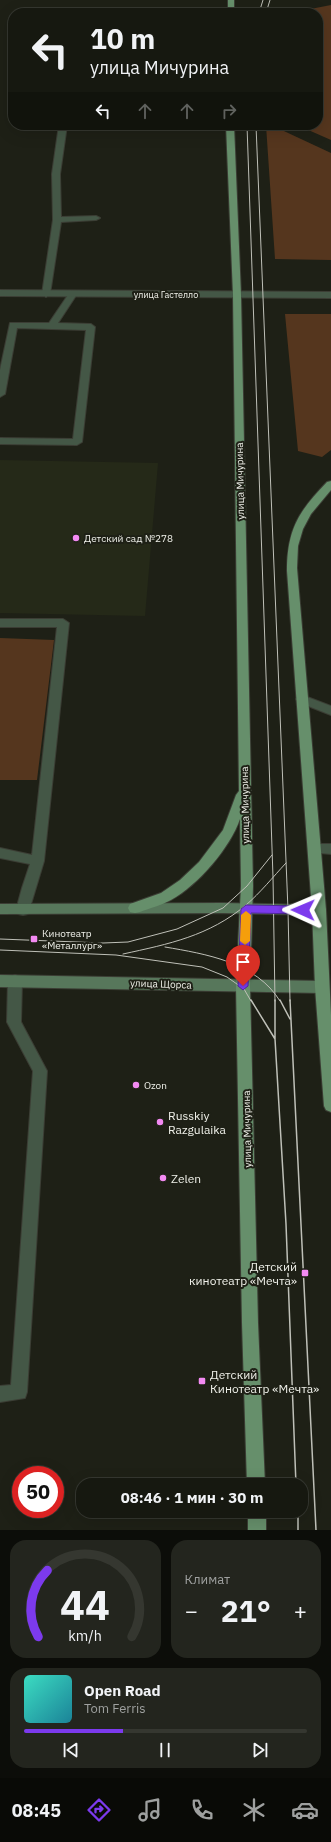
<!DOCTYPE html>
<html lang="ru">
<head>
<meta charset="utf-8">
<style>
  :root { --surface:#161810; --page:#23251e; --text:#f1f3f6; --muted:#9ea09f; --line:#353730; --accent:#7c3aed }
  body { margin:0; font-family:"IBM Plex Sans",sans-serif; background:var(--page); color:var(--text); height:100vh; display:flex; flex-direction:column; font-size:15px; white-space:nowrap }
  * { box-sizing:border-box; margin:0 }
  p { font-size:13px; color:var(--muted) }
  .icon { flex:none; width:22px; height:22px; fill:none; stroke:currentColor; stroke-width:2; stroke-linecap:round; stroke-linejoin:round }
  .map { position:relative; height:1530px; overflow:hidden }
  .sheet { display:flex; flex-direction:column; gap:10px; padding:10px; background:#0c0d09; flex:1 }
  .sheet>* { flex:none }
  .top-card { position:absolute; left:8px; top:8px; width:315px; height:122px; border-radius:16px; box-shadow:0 4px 16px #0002,0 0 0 1px var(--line); background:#161810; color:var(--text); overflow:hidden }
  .speed { position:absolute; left:12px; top:1466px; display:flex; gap:8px; font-size:20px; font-weight:700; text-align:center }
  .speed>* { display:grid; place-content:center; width:52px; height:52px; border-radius:50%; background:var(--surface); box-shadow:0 4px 16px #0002,0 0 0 1px var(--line); line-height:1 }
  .speed .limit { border:6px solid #d22; background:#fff; color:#111 }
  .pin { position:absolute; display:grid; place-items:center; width:34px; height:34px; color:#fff; margin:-41px -17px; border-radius:50% 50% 50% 0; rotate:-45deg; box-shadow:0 0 4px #0007 }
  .pin .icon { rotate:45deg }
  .me { position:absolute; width:44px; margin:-22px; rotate:271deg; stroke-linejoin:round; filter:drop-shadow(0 0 3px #0008) }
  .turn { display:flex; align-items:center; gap:14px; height:84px; padding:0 16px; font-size:18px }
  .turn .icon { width:52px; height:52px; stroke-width:2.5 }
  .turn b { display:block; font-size:28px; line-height:34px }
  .lanes { display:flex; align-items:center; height:38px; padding:0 16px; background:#0003; justify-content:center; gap:20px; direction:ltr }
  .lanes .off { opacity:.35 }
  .big { font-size:30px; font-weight:700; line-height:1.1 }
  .sheet .card { flex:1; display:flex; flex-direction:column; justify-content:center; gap:6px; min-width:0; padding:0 14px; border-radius:16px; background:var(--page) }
  .sheet .dial { align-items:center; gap:0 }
  .dial svg { height:104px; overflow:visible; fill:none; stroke:var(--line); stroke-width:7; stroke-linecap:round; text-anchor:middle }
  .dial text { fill:var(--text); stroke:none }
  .song { display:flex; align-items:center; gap:12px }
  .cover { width:48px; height:48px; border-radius:6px; background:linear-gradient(135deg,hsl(170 70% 55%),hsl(190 70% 35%)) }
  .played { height:4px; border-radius:2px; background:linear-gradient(90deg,var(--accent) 35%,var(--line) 35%) }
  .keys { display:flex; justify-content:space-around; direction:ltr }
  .heat { display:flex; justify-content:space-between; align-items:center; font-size:22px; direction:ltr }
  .sheet .tiles { flex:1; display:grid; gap:10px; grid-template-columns:1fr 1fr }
  .card:last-child { grid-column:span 2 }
  .trip { position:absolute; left:76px; top:1478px; width:232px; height:40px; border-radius:16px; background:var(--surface); box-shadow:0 4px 16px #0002,0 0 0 1px var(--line); font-weight:700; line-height:40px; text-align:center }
  .tab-bar { display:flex; height:64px; justify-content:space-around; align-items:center; background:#090a06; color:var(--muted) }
  .tab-bar .icon { width:28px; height:28px }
  .tab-bar .selected { color:var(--accent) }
  .tab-bar b { font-size:18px; color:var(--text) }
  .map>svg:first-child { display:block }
</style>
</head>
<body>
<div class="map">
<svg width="331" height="1530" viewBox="0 0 331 1530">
  <rect width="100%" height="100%" fill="#1e2016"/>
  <path fill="#252918" d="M0,460l158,3 -13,153 -145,-3z"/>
  <path fill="#55361e" d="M331,5v135l-34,-15h21v-112h-28z
    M266,125h5l60,28v107l-56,-1z
    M285,314h46v136l-9,7 -24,-6z
    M0,638l54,2 -17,140h-37z"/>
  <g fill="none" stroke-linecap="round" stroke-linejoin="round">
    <g stroke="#3b3d34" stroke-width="2">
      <path id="service" d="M90,9l48,2 3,2h-91l3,-2z
        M59,125h8l-7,49 1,43 35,-1 4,2 -4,2 -35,2 -11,72 -4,3 -4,-3 11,-74 -1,-46z
        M73,291l4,3 -19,29 33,1 4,3 -13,115 -5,3 -77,-1v-6l73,1 13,-109 -69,-2 -12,66 -5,3v-27l10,-47h39l21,-31z
        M0,619h63l6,4 -25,238 -16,53 -5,1 -5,-1 -2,-4 6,-22 8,-24 -30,-6v-10l32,7 25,-228h-57z
        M302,695l29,11v9l-33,-13 -2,-3z
        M314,844h17v10l-21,-2 -2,-3 2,-3z
        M15,975l5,2 2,4 -1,41 26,49 -20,321 -2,6 -25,4v-16l11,-1 22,-314 -26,-49 1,-41 2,-4z"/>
    </g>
    <g stroke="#3b3d34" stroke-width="2">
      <path id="minor" d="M0,290l331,2v6l-331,-2z"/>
    </g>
    <g stroke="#3b3d34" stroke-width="2">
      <path id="secondary" d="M223,903l96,2 5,1 2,4 -2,4 -5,1 -96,-2 -223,1v-10z
        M0,975l322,6 5,2 2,4 -2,4 -5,2 -322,-6z"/>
    </g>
    <g stroke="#3b3d34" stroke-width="2">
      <path id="primary" d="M228,0h6v13h-6z
        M226,125h8l7,170 12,591 -3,100 8,337 7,162h-18l-5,-162 -6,-337 5,-100 -1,-67c-10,29 -42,66 -69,81 -9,5 -21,8 -31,12l-5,1 -5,-1 -2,-4 2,-4 31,-11 19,-13 19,-18 24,-32 13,-35 3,-4 -6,-496z
        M331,481v9l-20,24 -8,15 -5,17 -1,22 29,342 5,105v97l-5,-2 -2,-4 -9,-119 -3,-77 -25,-339c0,-42 12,-60 40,-89z
        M248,1511h18v19h-18z"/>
    </g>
    <use href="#service" fill="#445746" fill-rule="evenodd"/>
    <use href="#minor" fill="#445746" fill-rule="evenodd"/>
    <use href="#secondary" fill="#57775b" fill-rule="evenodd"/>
    <use href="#primary" fill="#668f6b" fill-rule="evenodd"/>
    <path stroke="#bfc0b8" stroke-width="1" d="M259,13l4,-13
      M266,13l4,-13
      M247,125l26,752 2,124
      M256,125l32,785 2,91
      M0,939l103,4 25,-1 49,-13 46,-21 24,-22 25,-31
      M165,947c41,7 91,15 115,54
      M0,950l116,5 86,12 25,10 17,12 7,12
      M123,954c46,-10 86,-18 123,-49 14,-12 27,-28 40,-42"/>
    <path stroke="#bfc0b8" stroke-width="1.5" d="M251,1000l24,39
      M275,1000v39l11,185 10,261
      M280,1000l10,19
      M290,1000l26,530
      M298,1511v19"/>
  </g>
  <path fill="#7c3aed" stroke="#51269a" d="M246,905l57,1 5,4 -5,4 -52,-1 -3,73 -5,4 -5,-4 3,-77z"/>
  <path fill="#f59e0b" d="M246,911l5,4 -1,26 -5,4 -5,-4 1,-26z"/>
  <g fill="#f38af2" stroke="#1e2016" stroke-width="1.5">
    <circle cx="76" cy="538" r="4"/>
    <rect x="30" y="935" width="8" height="8" rx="2"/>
    <circle cx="136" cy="1085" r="4"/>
    <circle cx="160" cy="1122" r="4"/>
    <circle cx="163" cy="1178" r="4"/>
    <rect x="301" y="1269" width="8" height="8" rx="2"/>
    <rect x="198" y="1377" width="8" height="8" rx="2"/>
  </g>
  <g text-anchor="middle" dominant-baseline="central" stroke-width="4" stroke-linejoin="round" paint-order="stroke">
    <g font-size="9" fill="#f0f1ea" stroke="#1e2016">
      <text x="166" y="294">улица Гастелло</text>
    </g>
    <g font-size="10" fill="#f0f1ea" stroke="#1e2016">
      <text transform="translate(240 481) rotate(-91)">улица Мичурина</text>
      <text transform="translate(245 805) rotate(-91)">улица Мичурина</text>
      <text transform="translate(161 984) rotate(2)">улица Щорса</text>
      <text transform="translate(247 1129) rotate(-91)">улица Мичурина</text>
    </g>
    <g font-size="10" fill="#f0f1ea" stroke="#1e2016" text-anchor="start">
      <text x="84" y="538">Детский сад №278</text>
      <text x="42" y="933">Кинотеатр<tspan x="42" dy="12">«Металлург»</tspan></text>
      <text x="144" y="1085">Ozon</text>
    </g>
    <g font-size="12" fill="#f0f1ea" stroke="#1e2016" text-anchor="start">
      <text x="168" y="1115">Russkiy<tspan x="168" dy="14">Razgulaika</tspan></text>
      <text x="171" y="1178">Zelen</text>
      <text x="297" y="1266" text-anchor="end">Детский<tspan x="297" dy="14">кинотеатр «Мечта»</tspan></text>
      <text x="210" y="1374">Детский<tspan x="210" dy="14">Кинотеатр «Мечта»</tspan></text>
    </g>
  </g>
</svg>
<div class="speed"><div class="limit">50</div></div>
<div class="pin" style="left:243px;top:986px;background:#d93025"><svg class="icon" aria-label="arrive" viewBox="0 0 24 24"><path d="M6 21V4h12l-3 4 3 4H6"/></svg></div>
<svg class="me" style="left:303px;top:910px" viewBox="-20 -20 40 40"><path d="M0-17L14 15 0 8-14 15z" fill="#7c3aed" stroke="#fff" stroke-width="4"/></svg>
<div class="trip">08:46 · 1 мин · 30 m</div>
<div class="top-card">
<div class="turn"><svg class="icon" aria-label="left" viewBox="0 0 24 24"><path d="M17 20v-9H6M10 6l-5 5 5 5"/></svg><div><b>10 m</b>улица Мичурина</div></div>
<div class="lanes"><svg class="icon" aria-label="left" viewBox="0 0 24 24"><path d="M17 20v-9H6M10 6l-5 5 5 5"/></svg><svg class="icon off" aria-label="ahead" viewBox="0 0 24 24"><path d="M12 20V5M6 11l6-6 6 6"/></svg><svg class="icon off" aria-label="ahead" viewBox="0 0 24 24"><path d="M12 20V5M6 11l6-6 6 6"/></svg><svg class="icon off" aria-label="right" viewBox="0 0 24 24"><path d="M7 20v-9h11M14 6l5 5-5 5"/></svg></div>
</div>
</div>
<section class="sheet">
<div class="tiles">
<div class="card dial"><svg viewBox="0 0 100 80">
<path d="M14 69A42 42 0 1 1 86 69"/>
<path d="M14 69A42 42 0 0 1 21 18" stroke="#7c3aed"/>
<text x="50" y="56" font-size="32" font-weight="700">44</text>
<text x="50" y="72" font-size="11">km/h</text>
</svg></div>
<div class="card"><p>Климат</p>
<div class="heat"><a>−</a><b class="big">21°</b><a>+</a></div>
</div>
<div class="card">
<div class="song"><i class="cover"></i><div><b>Open Road</b><p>Tom Ferris</p></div></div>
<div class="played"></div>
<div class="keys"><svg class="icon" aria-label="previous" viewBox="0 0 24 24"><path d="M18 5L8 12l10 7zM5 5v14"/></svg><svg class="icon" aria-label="pause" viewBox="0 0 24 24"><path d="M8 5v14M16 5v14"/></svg><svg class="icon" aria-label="next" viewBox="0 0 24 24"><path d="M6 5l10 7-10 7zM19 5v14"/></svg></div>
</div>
</div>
</section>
<nav class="tab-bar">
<b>08:45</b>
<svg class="icon selected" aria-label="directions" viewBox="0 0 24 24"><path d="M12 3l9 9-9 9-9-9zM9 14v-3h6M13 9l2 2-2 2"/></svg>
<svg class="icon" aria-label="music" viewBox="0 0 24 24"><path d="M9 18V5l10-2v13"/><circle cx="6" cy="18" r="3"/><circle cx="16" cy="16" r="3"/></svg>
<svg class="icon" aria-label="phone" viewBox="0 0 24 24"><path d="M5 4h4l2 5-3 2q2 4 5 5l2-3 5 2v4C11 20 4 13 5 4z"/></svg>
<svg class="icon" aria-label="climate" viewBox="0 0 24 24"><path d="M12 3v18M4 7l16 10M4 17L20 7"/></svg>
<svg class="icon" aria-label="car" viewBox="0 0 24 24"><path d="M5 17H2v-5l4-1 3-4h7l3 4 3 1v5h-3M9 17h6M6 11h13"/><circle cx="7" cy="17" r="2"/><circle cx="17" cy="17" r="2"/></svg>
</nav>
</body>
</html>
